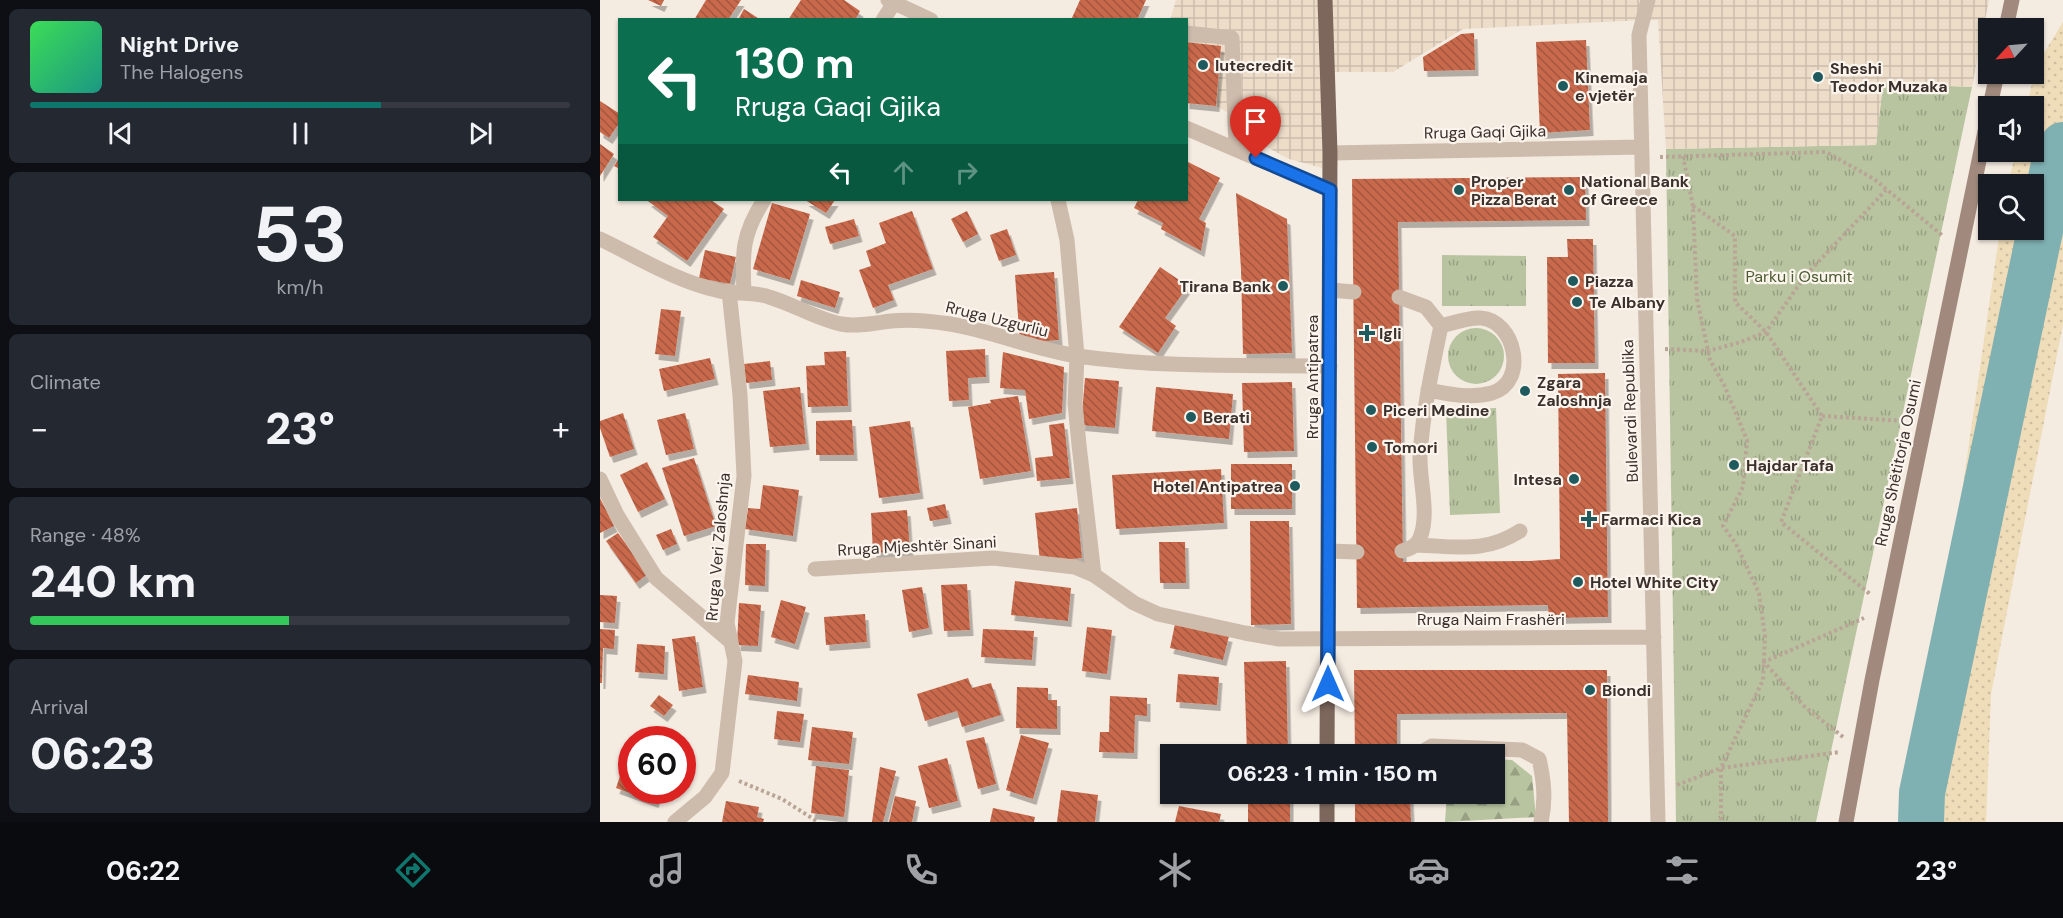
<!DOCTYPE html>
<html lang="en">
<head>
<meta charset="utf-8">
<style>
  :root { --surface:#171b24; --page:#242831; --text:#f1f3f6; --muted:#9ea1a6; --line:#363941; --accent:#0f766e }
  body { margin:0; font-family:"DM Sans",sans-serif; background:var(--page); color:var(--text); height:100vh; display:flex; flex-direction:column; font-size:22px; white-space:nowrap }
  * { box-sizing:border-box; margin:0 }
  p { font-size:20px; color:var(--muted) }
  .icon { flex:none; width:33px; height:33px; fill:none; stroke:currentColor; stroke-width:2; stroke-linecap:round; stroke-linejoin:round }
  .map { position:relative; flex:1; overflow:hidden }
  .details { display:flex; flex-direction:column; gap:9px; padding:9px; background:#0d0f14; width:600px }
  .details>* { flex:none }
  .hud { position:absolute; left:18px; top:18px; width:570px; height:183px; border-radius:0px; box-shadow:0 2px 4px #0004; background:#0b6e4f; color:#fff; overflow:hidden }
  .needle { width:39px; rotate:244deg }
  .tools { position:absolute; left:1378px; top:18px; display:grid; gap:12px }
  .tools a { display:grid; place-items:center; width:66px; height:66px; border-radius:0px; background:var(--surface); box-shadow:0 2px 4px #0004; font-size:30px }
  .speed { position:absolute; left:18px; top:726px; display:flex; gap:12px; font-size:30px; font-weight:700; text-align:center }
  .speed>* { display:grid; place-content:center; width:78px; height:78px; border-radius:50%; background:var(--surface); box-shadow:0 2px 4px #0004; line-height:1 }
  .speed .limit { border:9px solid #d22; background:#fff; color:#111 }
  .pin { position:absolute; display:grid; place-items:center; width:51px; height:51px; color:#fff; margin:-62px -26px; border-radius:50% 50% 50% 0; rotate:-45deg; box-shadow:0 0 6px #0007 }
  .pin .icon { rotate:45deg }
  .me { position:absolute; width:66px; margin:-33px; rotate:0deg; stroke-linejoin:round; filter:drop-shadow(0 0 4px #0008) }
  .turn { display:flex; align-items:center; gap:21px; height:126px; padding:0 18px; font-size:27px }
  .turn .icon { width:78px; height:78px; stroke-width:2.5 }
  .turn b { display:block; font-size:42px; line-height:51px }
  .lanes { display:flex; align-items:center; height:57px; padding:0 18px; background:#0003; justify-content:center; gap:30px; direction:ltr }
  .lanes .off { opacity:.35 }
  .big { font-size:45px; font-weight:800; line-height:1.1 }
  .details .card { flex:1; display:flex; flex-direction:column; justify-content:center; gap:9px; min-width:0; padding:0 21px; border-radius:9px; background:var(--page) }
  .details .dial { align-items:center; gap:0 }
  .dial b { font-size:78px; line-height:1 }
  .song { display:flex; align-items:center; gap:18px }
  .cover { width:72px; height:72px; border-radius:9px; background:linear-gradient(135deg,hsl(130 70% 55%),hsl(170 70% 35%)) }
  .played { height:6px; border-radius:3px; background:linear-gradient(90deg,var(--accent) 65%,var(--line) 65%) }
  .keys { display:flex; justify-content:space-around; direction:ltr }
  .heat { display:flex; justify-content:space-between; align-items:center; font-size:33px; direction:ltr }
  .charge { height:9px; border-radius:4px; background:linear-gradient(90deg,#34c759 48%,var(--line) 0) }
  .trip { position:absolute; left:560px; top:744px; width:345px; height:60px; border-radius:0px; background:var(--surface); box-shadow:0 2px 4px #0004; font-weight:800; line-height:60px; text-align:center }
  .tabs { display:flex; height:96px; justify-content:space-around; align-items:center; background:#090b0e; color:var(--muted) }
  .tabs .icon { width:42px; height:42px }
  .tabs .on { color:var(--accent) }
  .tabs b { font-size:27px; color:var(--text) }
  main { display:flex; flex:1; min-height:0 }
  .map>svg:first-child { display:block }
</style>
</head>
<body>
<main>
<section class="details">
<div class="card">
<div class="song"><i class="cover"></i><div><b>Night Drive</b><p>The Halogens</p></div></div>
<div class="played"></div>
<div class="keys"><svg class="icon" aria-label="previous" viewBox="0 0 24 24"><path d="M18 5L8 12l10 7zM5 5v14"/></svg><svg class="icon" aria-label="pause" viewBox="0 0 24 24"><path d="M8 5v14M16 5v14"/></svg><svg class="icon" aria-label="next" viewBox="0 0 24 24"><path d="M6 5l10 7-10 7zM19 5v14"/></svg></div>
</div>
<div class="card dial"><b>53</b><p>km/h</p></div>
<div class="card"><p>Climate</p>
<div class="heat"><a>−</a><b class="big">23°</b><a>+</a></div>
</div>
<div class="card"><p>Range · 48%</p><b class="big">240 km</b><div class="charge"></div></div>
<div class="card"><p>Arrival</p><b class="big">06:23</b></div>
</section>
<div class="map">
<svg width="1463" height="822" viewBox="0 0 1463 822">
  <defs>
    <pattern id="grass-tufts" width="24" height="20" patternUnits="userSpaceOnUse" patternTransform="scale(1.5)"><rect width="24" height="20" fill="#b8c4a0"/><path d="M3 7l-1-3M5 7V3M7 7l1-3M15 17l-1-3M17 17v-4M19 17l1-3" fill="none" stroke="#97a083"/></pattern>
    <pattern id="forest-firs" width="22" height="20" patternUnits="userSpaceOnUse" patternTransform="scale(1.5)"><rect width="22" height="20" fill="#b8c4a0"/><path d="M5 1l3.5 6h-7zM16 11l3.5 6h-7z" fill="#97a083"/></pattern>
    <pattern id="sand-dots" width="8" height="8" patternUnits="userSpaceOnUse" patternTransform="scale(1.5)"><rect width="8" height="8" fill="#efdcb8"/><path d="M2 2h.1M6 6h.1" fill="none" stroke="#cebd9e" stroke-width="1.8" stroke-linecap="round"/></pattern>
    <pattern id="plaza-grid" width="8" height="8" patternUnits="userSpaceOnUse" patternTransform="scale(1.5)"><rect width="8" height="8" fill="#ecdcc8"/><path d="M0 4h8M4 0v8" fill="none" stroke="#cbbdac"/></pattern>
    <pattern id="building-back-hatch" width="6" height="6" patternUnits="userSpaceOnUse" patternTransform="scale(1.5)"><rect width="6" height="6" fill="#c8694b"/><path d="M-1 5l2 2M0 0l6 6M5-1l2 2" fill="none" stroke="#a4573f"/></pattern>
    <filter id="shadow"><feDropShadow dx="3.5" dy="6" stdDeviation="0" flood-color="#0004"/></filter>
  </defs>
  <rect width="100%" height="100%" fill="#f4ebe1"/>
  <path fill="url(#grass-tufts)" d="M1283,83l89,4 -156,735h-140l-10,-673 210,-4z
    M842,255l84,1v50h-84z
    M848 356a28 28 0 1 1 56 0a28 28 0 1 1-56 0Z
    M896,408l4,105 -50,2 -4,-105z"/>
  <path fill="url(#forest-firs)" d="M894,759l18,1 20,16 4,41 -91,5 2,-28h47z"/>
  <path fill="url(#sand-dots)" d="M1463,22v302l-72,370 -5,128h-87l46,-213 55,-379h34v-46h-26l8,-32h18v-46h-7l9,-40z"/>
  <path fill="url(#plaza-grid)" d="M576,0h813l-17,87 -89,-4 -7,62 -210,4 -8,-129h-16l-179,9 -70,43h-66l3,98 -41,-11 -33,-18 -29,-29 -11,-6 5,-60 -34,-4 -1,-22h-16z"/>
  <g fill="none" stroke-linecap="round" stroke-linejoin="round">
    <path stroke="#7fb0b2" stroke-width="46" d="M1321,822l1,-29 133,-634 8,-14"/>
  </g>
  <path fill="url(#building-back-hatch)" filter="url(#shadow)" d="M48,0h16l-3,6z
    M106,0h35l-13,20h-34z
    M201,0h43l16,11 -5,9h-67z
    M480,0h66l-9,20h-66z
    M144,9l17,11h-23z
    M874,33l1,37 -51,1 -1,-14 38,-23z
    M986,40l4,90 -50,3 -4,-91z
    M586,42l35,4 -5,60 -30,-3z
    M0,101l20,13v8l-11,16 -9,-6z
    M0,144l14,10 -14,22z
    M20,157v12l-6,-3z
    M586,161l34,17 -21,41 7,4 -5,28 -40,-22 2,-6 -29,-15 4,-8h48z
    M985,177l1,43 -188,2 5,340 127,-1 30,-2 -2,-185 47,-1 3,244 -59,1 -1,-13 -191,3 -5,-429z
    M636,193l51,26 5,134 -49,1 -2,-85z
    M49,200h62l13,9 -37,52 -34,-24 15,-21 -20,-15z
    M205,200h30l-9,13z
    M172,203l38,11 -20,66 -37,-11z
    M312,211l21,58 -45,16 6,15 -21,8 -14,-38 12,-4 -5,-15 20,-8 -7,-20z
    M367,211l11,23 -15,8 -12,-23z
    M254,219l5,17 -29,8 -5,-17z
    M407,229l9,26 -17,6 -9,-26z
    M967,239h26l2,124h-47l-1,-106h21z
    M105,250l31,7 -6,27 -31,-6z
    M560,267l28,19 -23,32 11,8 -18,27 -39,-26z
    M454,272l5,68 -39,3 -5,-68z
    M201,280l39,12 -5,16 -38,-12z
    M61,309l20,2 -6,45 -20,-2z
    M385,349l1,28 -18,1 1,22 -20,1 -3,-50z
    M246,351l2,55 -40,1 -2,-41 19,-1 -1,-13z
    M403,352l61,15 -2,46 -33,6 -4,-29 -25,-2z
    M110,358l5,21 -51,12 -5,-22z
    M170,361l2,19 -26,3 -2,-19z
    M485,378l34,3 -4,47 -34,-3z
    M692,382l2,69 -50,1 -2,-69z
    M200,387l6,57 -36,3 -7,-56z
    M556,387l77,7 -4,45 -77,-8z
    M418,396l13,75 -51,8 -12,-72 23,-4 -1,-3z
    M23,413l11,36 -24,8 -10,-29v-7z
    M85,413l9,36 -28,6 -9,-35z
    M252,420l2,35h-38v-34z
    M310,421l10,72 -41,5 -10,-71z
    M464,423l6,55 -33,3 -2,-23 18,-2 -4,-31z
    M94,458l22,68 -32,10 -22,-68z
    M47,462l18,37 -27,13 -18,-37z
    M631,464h61v45h-61z
    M621,469l3,54 -108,6 -4,-54z
    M163,485l36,5 -6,46 -48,-7 3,-21 12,1z
    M0,498l14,28 -14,7z
    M345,504l3,14 -18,3 -3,-13z
    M477,508l5,50 -42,4 -5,-49z
    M307,510l3,41 -37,2 -2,-40z
    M650,521h39l2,103 -40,1z
    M71,529l6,15 -14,6 -7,-15z
    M18,533l30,41 -12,9 -30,-42z
    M559,542h26l1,41h-26z
    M146,544h20l-1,42 -20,-1z
    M415,581l56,7 -3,33 -57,-6z
    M367,584l3,46 -26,1 -3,-46z
    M322,587l7,41 -20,4 -7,-42z
    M0,595l17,1 -2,27 -15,-1z
    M181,600l25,7 -11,37 -24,-7z
    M139,603l22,2 -3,41 -21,-1z
    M265,614l2,28 -41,3 -2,-28z
    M575,624l54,12 -6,24 -53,-12z
    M487,627l25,3 -5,44 -25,-3z
    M0,629l15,1 -1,19 -11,-1 -1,35h-2z
    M383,629l51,2 -2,29 -51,-3z
    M95,636l8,51 -24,4 -7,-52z
    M37,644l28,2 -1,28 -29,-2z
    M686,661l2,93h-41l-3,-92z
    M754,670h253l1,152h-39l-2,-109 -170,1v40h-42z
    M578,674l41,3 -2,28 -41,-3z
    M148,675l51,7 -2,19 -52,-7z
    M368,678l4,10 19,-5 10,32 -39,12 -5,-16 -32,10 -8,-27z
    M417,687l31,1v12h9v29l-41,-1z
    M59,695l14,10 -9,11 -14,-10z
    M510,696l37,2v18l-12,-1 -1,38 -35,-1 1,-20h9z
    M177,711l27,3 -4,28 -26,-3z
    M212,727l41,5 -4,32 -41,-4z
    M421,735l28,8 -16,56 -27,-9z
    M384,737l12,47 -18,5 -12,-48z
    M27,755l5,1v34h27l-4,12 -39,-14z
    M347,758l11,43 -29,7 -11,-42z
    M216,766l33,4 -5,47 -33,-4z
    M280,767l16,4 -13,51h-11z
    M461,790l37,5 -3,27h-38z
    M648,794h42v28h-42z
    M755,794h55l1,28h-56z
    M295,796l21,5 -4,21h-23z
    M126,801l33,6 -2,10 7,2 -1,3h-41z
    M579,806l42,8 -2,8h-44z
    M393,808l42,9 -1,5h-44z"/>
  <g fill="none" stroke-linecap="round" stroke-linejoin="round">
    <path stroke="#b9a596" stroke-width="4" stroke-dasharray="3 3" stroke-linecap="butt" d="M1083,156l10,50 4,93 11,52 2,9 14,25 23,55 -4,47 -20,39 13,18 23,49 6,43 -2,44 -42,88v54
      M1060,157l166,-5 48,27 69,57
      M1093,206l42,30v66l31,30 56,84 -41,106 89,72
      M1065,349l43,2 33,-9 25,-10 39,-56 81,-86
      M1222,416l83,5
      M1243,737l-38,-30 -41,-45 100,-44
      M139,781l43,18 36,23
      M1077,785l44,-17 119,-16"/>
    <path stroke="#cdbbac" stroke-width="15" d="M586,33l46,5 4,111
      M730,290l24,2
      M799,297l27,10 15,19c-9,43 -18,85 -21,129 -1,26 10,58 0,83 -3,8 -10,11 -18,13
      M828,390c21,4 43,9 64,3 37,-11 23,-73 -11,-75 -12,-1 -28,5 -40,8
      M815,545c41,1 69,9 105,-14
      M729,551l28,1
      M822,754v-2l10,-6 90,4 17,9c5,22 7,41 2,63
      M820,794v1"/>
    <path stroke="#cdbbac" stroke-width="15" d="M288,0l43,20
      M1048,0l-9,35 19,787
      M283,20l11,-17
      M586,128l144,62
      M730,153l311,-6
      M458,200l9,40 10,116 -2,47 4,42 15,130
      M0,239c38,18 74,41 116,51 17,5 36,1 53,7 24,7 50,23 72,27 16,3 34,-1 50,-3 19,-2 40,0 59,3 43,7 83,25 127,32 85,12 168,9 253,10
      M144,292c-2,-39 -2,-58 20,-92
      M0,479l17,36 39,63 75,64
      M215,569l178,-11 82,9 19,8 40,28 24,11 87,19 34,6 375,-2
      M75,822l30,-25 17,-24 13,-112 -8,-38 17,-147 -4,-81 -11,-104"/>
    <path stroke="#a18a7d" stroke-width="15" d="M1406,28l6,-28
      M1390,106l7,-32
      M1246,822l26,-142 117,-568"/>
    <path stroke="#7d675c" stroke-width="15" d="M725,0l5,153 -3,601
      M727,822v-28"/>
  </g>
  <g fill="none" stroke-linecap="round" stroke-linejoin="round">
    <g stroke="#114b97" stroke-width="15">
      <path id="route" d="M656,158l74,32 -2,494"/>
    </g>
    <use href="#route" stroke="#1a73e8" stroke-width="10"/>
  </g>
  <g fill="#1f5a5e" stroke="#fbf5ee" stroke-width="2">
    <circle cx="603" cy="65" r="6"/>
    <circle cx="1218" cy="77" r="6"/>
    <circle cx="963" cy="86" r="6"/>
    <circle cx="859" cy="190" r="6"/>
    <circle cx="969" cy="190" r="6"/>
    <circle cx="973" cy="281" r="6"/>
    <circle cx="683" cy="286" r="6"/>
    <circle cx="977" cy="302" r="6"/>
    <path d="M764 324h6v6h6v6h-6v6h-6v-6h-6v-6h6z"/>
    <circle cx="925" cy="391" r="6"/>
    <circle cx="771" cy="410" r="6"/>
    <circle cx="591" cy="417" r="6"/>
    <circle cx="772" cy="447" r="6"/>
    <circle cx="1134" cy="465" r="6"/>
    <circle cx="974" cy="479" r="6"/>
    <circle cx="695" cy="486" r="6"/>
    <path d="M986 510h6v6h6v6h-6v6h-6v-6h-6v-6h6z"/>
    <circle cx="978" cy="582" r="6"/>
    <circle cx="990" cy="690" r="6"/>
  </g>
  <g text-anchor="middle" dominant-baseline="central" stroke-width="4.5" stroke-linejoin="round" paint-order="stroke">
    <g font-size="16" font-weight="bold" fill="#3b302b" stroke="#fbf5ee" text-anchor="start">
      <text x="615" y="65">Iutecredit</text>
      <text x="1230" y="68">Sheshi<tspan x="1230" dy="18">Teodor Muzaka</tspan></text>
      <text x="975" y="77">Kinemaja<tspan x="975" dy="18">e vjetër</tspan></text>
      <text x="871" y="181">Proper<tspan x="871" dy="18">Pizza Berat</tspan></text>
      <text x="981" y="181">National Bank<tspan x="981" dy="18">of Greece</tspan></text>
      <text x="985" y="281">Piazza</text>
      <text x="671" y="286" text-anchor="end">Tirana Bank</text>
      <text x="989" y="302">Te Albany</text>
      <text x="779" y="333">Igli</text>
      <text x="937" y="382">Zgara<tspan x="937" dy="18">Zaloshnja</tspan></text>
      <text x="783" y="410">Piceri Medine</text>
      <text x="603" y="417">Berati</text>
      <text x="784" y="447">Tomori</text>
      <text x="1146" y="465">Hajdar Tafa</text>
      <text x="962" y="479" text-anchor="end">Intesa</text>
      <text x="683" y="486" text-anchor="end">Hotel Antipatrea</text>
      <text x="1001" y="519">Farmaci Kica</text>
      <text x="990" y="582">Hotel White City</text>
      <text x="1002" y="690">Biondi</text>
    </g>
    <g font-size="16" fill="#3b302b" stroke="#fbf5ee">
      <text transform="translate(885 132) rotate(-1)">Rruga Gaqi Gjika</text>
      <text transform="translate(397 319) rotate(14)">Rruga Uzgurliu</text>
      <text transform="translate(712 377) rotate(-90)">Rruga Antipatrea</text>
      <text transform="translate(1030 411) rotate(-92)">Bulevardi Republika</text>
      <text transform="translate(1298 463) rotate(-78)">Rruga Shëtitorja Osumi</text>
      <text transform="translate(317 546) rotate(-3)">Rruga Mjeshtër Sinani</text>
      <text transform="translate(118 547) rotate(-85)">Rruga Veri Zaloshnja</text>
      <text x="891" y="619">Rruga Naim Frashëri</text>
    </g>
    <g font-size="16" fill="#4a5a2e" stroke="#fbf5ee">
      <text x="1199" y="276">Parku i Osumit</text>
    </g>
  </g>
</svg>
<div class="tools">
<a><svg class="needle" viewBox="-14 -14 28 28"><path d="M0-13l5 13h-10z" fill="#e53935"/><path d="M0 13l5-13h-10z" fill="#9ea1a6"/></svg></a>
<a><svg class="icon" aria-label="sound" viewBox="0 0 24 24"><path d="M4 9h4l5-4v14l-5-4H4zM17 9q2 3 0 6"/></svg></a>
<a><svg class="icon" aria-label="search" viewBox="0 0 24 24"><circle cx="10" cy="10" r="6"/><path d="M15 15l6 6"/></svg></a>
</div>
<div class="speed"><div class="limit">60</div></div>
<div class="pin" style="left:656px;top:158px;background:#d93025"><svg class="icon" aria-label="arrive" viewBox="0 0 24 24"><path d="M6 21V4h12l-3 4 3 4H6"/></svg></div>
<svg class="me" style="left:728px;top:684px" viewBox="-20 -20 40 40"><path d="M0-17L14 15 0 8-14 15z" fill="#1a73e8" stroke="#fff" stroke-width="4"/></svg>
<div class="trip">06:23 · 1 min · 150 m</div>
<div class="hud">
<div class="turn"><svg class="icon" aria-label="left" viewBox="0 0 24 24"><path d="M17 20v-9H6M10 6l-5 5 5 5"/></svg><div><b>130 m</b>Rruga Gaqi Gjika</div></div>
<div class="lanes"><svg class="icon" aria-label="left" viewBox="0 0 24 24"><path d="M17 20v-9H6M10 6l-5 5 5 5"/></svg><svg class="icon off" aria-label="ahead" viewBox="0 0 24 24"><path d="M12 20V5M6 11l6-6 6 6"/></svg><svg class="icon off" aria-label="right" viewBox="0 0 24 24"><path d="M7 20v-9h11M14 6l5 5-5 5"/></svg></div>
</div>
</div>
</main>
<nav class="tabs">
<b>06:22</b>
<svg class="icon on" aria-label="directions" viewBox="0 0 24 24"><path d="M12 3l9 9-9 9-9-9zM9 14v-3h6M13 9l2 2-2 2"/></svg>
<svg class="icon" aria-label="music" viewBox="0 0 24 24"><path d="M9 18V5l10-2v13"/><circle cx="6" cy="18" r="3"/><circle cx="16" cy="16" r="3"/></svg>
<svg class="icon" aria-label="phone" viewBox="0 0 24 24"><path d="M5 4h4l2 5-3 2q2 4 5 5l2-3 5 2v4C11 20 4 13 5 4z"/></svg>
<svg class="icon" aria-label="climate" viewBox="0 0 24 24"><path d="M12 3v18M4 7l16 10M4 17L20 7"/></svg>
<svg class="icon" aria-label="car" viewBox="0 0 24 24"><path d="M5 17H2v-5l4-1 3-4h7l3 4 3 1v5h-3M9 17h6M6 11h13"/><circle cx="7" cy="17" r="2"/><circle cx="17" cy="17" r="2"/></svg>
<svg class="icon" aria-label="filters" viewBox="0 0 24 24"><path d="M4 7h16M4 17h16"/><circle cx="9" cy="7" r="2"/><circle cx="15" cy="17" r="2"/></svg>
<b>23°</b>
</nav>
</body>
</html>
